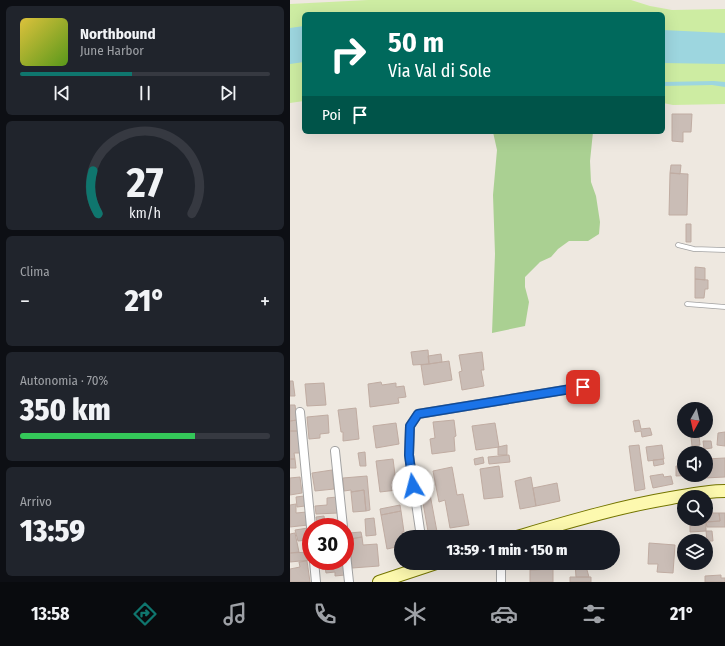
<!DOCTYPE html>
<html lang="it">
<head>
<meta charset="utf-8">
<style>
  :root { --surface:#171b24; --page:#20242c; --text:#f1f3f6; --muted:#9ea1a6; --line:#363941; --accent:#0f766e }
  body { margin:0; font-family:"Fira Sans Condensed",sans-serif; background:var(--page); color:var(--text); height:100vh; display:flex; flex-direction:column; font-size:15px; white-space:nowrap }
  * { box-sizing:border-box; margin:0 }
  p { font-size:13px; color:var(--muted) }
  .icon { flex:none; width:22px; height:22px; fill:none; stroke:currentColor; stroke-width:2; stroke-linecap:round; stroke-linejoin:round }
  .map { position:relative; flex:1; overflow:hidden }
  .details { display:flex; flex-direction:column; gap:6px; padding:6px; background:#0d0f14; width:290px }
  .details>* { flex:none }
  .guide { position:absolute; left:12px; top:12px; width:363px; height:122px; border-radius:6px; box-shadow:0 4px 16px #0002; background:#00695c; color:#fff; overflow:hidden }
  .needle { width:26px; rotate:188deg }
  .tools { position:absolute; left:387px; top:402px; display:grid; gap:8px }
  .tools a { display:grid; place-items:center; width:36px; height:36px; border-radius:50%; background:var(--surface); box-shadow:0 4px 16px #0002; font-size:20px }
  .speed { position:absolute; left:12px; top:518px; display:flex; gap:8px; font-size:20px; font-weight:700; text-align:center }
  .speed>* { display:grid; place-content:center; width:52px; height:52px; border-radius:50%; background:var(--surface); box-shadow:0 4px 16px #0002; line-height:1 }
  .speed .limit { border:6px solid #d22; background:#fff; color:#111 }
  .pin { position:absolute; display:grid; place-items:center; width:34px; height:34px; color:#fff; margin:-17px; border-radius:8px; box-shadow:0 2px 6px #0006 }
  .me { position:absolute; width:44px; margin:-22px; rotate:352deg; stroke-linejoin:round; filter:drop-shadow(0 0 3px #0008) }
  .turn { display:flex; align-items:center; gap:14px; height:84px; padding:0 20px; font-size:18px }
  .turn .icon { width:52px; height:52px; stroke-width:2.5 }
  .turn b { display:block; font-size:28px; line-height:34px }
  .then { display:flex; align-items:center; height:38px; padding:0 20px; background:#0003; gap:8px; font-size:15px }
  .big { font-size:30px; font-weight:800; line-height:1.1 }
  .details .tile { flex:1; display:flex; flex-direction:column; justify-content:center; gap:6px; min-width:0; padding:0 14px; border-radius:6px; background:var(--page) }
  .details .dial { align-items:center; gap:0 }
  .dial svg { height:104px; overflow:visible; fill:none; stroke:var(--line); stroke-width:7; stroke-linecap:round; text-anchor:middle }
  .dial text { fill:var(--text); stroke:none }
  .song { display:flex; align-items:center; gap:12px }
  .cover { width:48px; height:48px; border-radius:6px; background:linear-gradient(135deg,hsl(50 70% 55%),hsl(90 70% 35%)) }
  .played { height:4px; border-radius:2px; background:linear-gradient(90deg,var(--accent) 45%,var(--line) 45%) }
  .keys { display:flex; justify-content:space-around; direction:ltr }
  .heat { display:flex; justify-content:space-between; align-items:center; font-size:22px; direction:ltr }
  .charge { height:6px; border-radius:3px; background:linear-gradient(90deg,#34c759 70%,var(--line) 0) }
  .trip { position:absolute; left:104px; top:530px; width:226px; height:40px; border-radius:20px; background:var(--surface); box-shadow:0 4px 16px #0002; font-weight:800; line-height:40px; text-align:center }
  .tabs { display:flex; height:64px; justify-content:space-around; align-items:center; background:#090b0e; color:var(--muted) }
  .tabs .icon { width:28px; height:28px }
  .tabs .selected { color:var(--accent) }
  .tabs b { font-size:18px; color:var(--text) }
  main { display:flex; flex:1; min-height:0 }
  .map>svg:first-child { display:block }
</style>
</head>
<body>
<main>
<section class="details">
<div class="tile">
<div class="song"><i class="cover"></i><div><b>Northbound</b><p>June Harbor</p></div></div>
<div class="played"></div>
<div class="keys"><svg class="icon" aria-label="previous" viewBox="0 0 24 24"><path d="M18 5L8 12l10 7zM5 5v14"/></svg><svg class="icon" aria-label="pause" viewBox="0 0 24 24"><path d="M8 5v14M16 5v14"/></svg><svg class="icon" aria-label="next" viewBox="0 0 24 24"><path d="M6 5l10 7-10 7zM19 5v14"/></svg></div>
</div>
<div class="tile dial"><svg viewBox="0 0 100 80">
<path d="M14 69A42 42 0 1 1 86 69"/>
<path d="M14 69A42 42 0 0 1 10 36" stroke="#0f766e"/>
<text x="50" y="56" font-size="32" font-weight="700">27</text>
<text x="50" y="72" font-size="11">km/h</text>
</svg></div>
<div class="tile"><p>Clima</p>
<div class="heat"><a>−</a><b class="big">21°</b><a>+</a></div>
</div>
<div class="tile"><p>Autonomia · 70%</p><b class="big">350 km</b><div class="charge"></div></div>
<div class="tile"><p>Arrivo</p><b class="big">13:59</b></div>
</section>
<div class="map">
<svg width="435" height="582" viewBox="0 0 435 582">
  <rect width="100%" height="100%" fill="#eee8e0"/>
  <path fill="#cdeca2" d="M78,0h263l19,6 22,4 53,-1v95l-52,1 -10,-2v-89h-359v87l-14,2v-99z"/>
  <path fill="#aad092" d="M203,132h100l-3,29 1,21 5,14 4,26 -1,12 -11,7h-19l-11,8 -7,8 -11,5 -15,15v10l4,15 -4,24 -33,7 3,-79 -2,-59 4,-45z"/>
  <path fill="#9dd6df" d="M14,26v36l-14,2v-36z
    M373,30l62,3v31l-62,-1z
    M424,81l11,1v5l-13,-2 -49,1v-4z"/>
  <path fill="#cabdb6" stroke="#c0aca2" d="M382,114h20l-1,18h-8v10l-11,-1z
    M381,165h10l-1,9 -10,-1z
    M380,173l18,1 -1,41h-18z
    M396,224h5v18h-5z
    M405,267l10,1v12l-10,-1z
    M405,279l13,1v9h-3l-1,9h-9z
    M138,350l1,14 -16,1 -2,-13z
    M192,352l2,18h-3l3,16 -22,4 -3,-18 3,-1 -3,-16z
    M151,354l1,8 -13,2 -1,-8z
    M159,361l3,19 -28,5 -3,-20z
    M0,381h3l2,15h-5z
    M91,382l1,3 14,-2v4l8,-1 2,11 -8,1 1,5 -29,4 -2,-23z
    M34,383l2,22 -19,1 -2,-22z
    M0,405h5l2,15 -7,1z
    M66,408l3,31 -16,2v-9h-2l-3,-22z
    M38,415l1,18 -9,1v4l-11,1 -2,-22z
    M7,420l1,11h-8v-10z
    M164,420l2,16 -2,1 1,14 -23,3 -2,-15 5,-1 -2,-16z
    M349,420l2,9 9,-1 2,7 -10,2 -1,-6 -6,1 -2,-11z
    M106,423l3,21 -23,4 -3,-22z
    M205,423l4,24 -23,3 -4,-24z
    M0,431h8l2,22h-6l1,6h-5z
    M435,432v14l-8,-1 1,-12z
    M409,436l1,9 -8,1 -1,-9z
    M413,441h8l1,7 -8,1z
    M217,445v10h-9v-8z
    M349,445l6,44 -10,2 -6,-45z
    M372,445l2,14 -16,2 -2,-14z
    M75,452l1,14h-6l-2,-13z
    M219,455l1,7 -21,2 -1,-7z
    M193,457l1,6 -9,2 -1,-6z
    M435,458v19l-21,1v-3h2v-16z
    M0,459h5l1,9h-6z
    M103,459l4,31 -17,2 -4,-31z
    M373,459l1,5 -10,2 -1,-6z
    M209,466l4,31 -19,2 -4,-30z
    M386,466h8v9h11l-19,1z
    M162,467l5,28 6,-1 6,31 -19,3 -5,-28 -6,2 -6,-31z
    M42,470l2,19 -19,2 -3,-18z
    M136,473l12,64h-9l-11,-63z
    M373,474l1,3 7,-1 2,8 -20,4 -3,-12z
    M77,476l3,34 -4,1 -2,-21 -13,2v-2l-7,1 -1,-13z
    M10,477l2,16 -12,2v-17z
    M241,477l5,29 -16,3 -5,-28z
    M267,483l3,18 -24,5 -3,-18z
    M74,490l2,21 -13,1 -2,-20z
    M14,496l1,10 -8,1 -1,-10z
    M47,497l1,16 -22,1 -1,-8 12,-1v-7z
    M6,504v9l11,-1 1,13 -18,2v-22z
    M110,505l1,6 -20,4 -1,-6z
    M111,511l3,21h-2l1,5h-2v9l-14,3 -6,-34z
    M416,513h13l1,8 -14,1v9l-16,1v-13h16z
    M429,513h6v14h-18l-1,-5 14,-1z
    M34,516l1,6 -8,1 -1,-6z
    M84,518l2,17 -10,1 -1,-17z
    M18,528l1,12 -11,1 -3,-11z
    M416,531h6l1,10h-6z
    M71,532l1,5 -12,2 -1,-6z
    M5,533l4,19 -9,1v-19z
    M72,537l1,8 14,-1 2,22 -27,2 -2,-29z
    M359,543l26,2 -2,28 -16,-1 1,-8h-10z
    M20,552l1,8 -21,2v-9z
    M17,561l3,21h-20v-13l10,-2 -1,-5z
    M34,561h20l1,14 -10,1v-4l-9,1z
    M285,563h10l4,14h-13z
    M263,569v13h-23v-12z
    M431,575v3h4v4h-20v-6z
    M280,577h21v5h-21z"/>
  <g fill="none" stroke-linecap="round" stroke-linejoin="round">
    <g stroke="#a2a2a2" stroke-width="5.5">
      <path id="service" d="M388,245l16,4 31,1
        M397,304l38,3"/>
    </g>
    <g stroke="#a2a2a2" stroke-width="10">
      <path id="minor" d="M10,412l11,115
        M45,451l8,76
        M131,537l-12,-82 1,-29 8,-12 165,-27
        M55,545l4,37
        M24,561l2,21
        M211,563v19"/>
    </g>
    <g stroke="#747500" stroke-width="14">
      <path id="secondary" d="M227,537c51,-15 101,-30 154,-39 17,-3 36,-7 54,-7
        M89,582l57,-19"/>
    </g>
    <use href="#service" stroke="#fff" stroke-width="4"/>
    <use href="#minor" stroke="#fff" stroke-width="8"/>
    <use href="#secondary" stroke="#fdf9af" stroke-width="12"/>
  </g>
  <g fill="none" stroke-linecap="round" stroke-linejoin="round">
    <g stroke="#114b97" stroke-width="10">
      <path id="route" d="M123,486l-4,-31 1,-29 8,-12 165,-27"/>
    </g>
    <use href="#route" stroke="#1a73e8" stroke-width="7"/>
  </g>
</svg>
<div class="tools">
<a><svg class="needle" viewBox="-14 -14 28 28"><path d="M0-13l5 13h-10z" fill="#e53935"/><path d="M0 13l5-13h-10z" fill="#9ea1a6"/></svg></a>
<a><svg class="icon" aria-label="sound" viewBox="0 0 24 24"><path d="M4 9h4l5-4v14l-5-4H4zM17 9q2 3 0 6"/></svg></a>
<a><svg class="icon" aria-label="search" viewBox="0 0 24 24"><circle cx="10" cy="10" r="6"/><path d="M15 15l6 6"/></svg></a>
<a><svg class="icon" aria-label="layers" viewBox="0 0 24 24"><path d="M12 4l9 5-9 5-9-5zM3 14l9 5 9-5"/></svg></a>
</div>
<div class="speed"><div class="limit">30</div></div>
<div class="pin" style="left:293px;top:387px;background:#d93025"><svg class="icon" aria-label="arrive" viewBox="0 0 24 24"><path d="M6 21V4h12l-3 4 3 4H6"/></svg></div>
<svg class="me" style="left:123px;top:486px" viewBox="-20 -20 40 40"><circle r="19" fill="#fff"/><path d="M0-13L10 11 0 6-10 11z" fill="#1a73e8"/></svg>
<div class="trip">13:59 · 1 min · 150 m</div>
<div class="guide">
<div class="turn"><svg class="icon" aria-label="right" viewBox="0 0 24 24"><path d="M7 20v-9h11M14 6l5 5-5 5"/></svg><div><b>50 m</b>Via Val di Sole</div></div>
<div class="then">Poi<svg class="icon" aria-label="arrive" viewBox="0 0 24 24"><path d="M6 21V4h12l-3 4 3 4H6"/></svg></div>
</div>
</div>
</main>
<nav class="tabs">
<b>13:58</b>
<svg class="icon selected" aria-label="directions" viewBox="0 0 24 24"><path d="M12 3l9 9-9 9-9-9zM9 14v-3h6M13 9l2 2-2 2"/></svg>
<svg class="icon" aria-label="music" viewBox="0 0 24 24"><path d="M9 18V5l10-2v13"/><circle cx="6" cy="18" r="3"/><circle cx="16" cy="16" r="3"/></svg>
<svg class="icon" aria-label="phone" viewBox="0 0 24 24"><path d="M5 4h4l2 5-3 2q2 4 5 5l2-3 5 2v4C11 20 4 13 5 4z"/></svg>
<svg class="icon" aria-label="climate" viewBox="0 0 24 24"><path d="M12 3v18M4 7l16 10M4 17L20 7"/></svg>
<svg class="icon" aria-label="car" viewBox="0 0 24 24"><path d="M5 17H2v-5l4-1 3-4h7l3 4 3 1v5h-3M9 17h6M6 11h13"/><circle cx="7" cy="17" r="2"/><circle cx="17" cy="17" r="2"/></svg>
<svg class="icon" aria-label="filters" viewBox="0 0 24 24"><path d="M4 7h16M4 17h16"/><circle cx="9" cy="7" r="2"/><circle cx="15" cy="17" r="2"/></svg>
<b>21°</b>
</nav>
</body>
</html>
